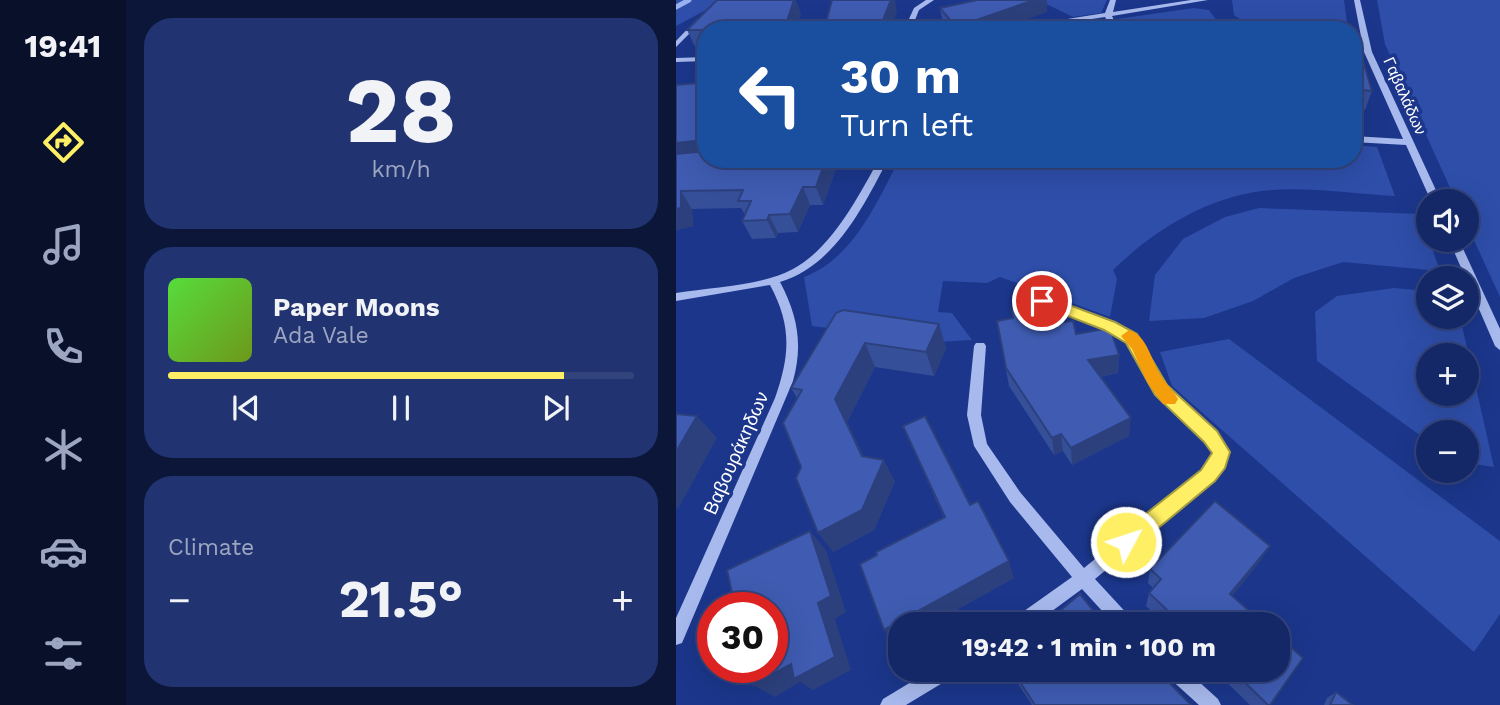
<!DOCTYPE html>
<html lang="en">
<head>
<meta charset="utf-8">
<style>
  :root { --surface:#142868; --page:#213471; --text:#f1f3f6; --muted:#9da6c0; --line:#33447c; --accent:#feef64 }
  body { margin:0; font-family:"Work Sans",sans-serif; background:var(--page); color:var(--text); height:100vh; display:flex; flex-direction:column; font-size:26px; white-space:nowrap }
  * { box-sizing:border-box; margin:0 }
  p { font-size:23px; color:var(--muted) }
  .icon { flex:none; width:38px; height:38px; fill:none; stroke:currentColor; stroke-width:2; stroke-linecap:round; stroke-linejoin:round }
  .map { position:relative; flex:1; overflow:hidden }
  .drawer { display:flex; flex-direction:column; gap:18px; padding:18px; background:#0b1639; width:550px }
  .drawer>* { flex:none }
  .banner { position:absolute; left:21px; top:21px; width:665px; height:147px; border-radius:28px; box-shadow:0 7px 28px #0002,0 0 0 2px var(--line); background:#1a4fa0; color:#fff; overflow:hidden }
  .buttons { position:absolute; left:740px; top:189px; display:grid; gap:14px }
  .buttons a { display:grid; place-items:center; width:63px; height:63px; border-radius:50%; background:var(--surface); box-shadow:0 7px 28px #0002,0 0 0 2px var(--line); font-size:35px }
  .speed { position:absolute; left:21px; top:592px; display:flex; gap:14px; font-size:35px; font-weight:700; text-align:center }
  .speed>* { display:grid; place-content:center; width:91px; height:91px; border-radius:50%; background:var(--surface); box-shadow:0 7px 28px #0002,0 0 0 2px var(--line); line-height:1 }
  .speed .limit { border:10px solid #d22; background:#fff; color:#111 }
  .pin { position:absolute; display:grid; place-items:center; width:60px; height:60px; color:#fff; margin:-30px; border:4px solid #fff; border-radius:50%; box-shadow:0 2px 7px #0007 }
  .me { position:absolute; width:77px; margin:-38px; rotate:50deg; stroke-linejoin:round; filter:drop-shadow(0 0 5px #0008) }
  .turn { display:flex; align-items:center; gap:24px; height:147px; padding:0 28px; font-size:32px }
  .turn .icon { width:91px; height:91px; stroke-width:2.5 }
  .turn b { display:block; font-size:49px; line-height:60px }
  .big { font-size:52px; font-weight:700; line-height:1.1 }
  .drawer .tile { flex:1; display:flex; flex-direction:column; justify-content:center; gap:10px; min-width:0; padding:0 24px; border-radius:28px; background:var(--page) }
  .drawer .dial { align-items:center; gap:0 }
  .dial b { font-size:91px; line-height:1 }
  .song { display:flex; align-items:center; gap:21px }
  .cover { width:84px; height:84px; border-radius:10px; background:linear-gradient(135deg,hsl(110 70% 55%),hsl(80 70% 35%)) }
  .played { height:7px; border-radius:4px; background:linear-gradient(90deg,var(--accent) 85%,var(--line) 85%) }
  .keys { display:flex; justify-content:space-around; direction:ltr }
  .heat { display:flex; justify-content:space-between; align-items:center; font-size:38px; direction:ltr }
  .trip { position:absolute; left:212px; top:612px; width:402px; height:70px; border-radius:28px; background:var(--surface); box-shadow:0 7px 28px #0002,0 0 0 2px var(--line); font-weight:700; line-height:70px; text-align:center }
  main { display:flex; flex:1; min-height:0 }
  .tab-bar { display:flex; flex-direction:column; width:126px; justify-content:space-around; align-items:center; background:#08102a; color:var(--muted) }
  .tab-bar .icon { width:49px; height:49px }
  .tab-bar .selected { color:var(--accent) }
  .tab-bar b { font-size:32px; color:var(--text) }
  .map>svg:first-child { display:block }
</style>
</head>
<body>
<main>
<nav class="tab-bar">
<b>19:41</b>
<svg class="icon selected" aria-label="directions" viewBox="0 0 24 24"><path d="M12 3l9 9-9 9-9-9zM9 14v-3h6M13 9l2 2-2 2"/></svg>
<svg class="icon" aria-label="music" viewBox="0 0 24 24"><path d="M9 18V5l10-2v13"/><circle cx="6" cy="18" r="3"/><circle cx="16" cy="16" r="3"/></svg>
<svg class="icon" aria-label="phone" viewBox="0 0 24 24"><path d="M5 4h4l2 5-3 2q2 4 5 5l2-3 5 2v4C11 20 4 13 5 4z"/></svg>
<svg class="icon" aria-label="climate" viewBox="0 0 24 24"><path d="M12 3v18M4 7l16 10M4 17L20 7"/></svg>
<svg class="icon" aria-label="car" viewBox="0 0 24 24"><path d="M5 17H2v-5l4-1 3-4h7l3 4 3 1v5h-3M9 17h6M6 11h13"/><circle cx="7" cy="17" r="2"/><circle cx="17" cy="17" r="2"/></svg>
<svg class="icon" aria-label="filters" viewBox="0 0 24 24"><path d="M4 7h16M4 17h16"/><circle cx="9" cy="7" r="2"/><circle cx="15" cy="17" r="2"/></svg>
</nav>
<section class="drawer">
<div class="tile dial"><b>28</b><p>km/h</p></div>
<div class="tile">
<div class="song"><i class="cover"></i><div><b>Paper Moons</b><p>Ada Vale</p></div></div>
<div class="played"></div>
<div class="keys"><svg class="icon" aria-label="previous" viewBox="0 0 24 24"><path d="M18 5L8 12l10 7zM5 5v14"/></svg><svg class="icon" aria-label="pause" viewBox="0 0 24 24"><path d="M8 5v14M16 5v14"/></svg><svg class="icon" aria-label="next" viewBox="0 0 24 24"><path d="M6 5l10 7-10 7zM19 5v14"/></svg></div>
</div>
<div class="tile"><p>Climate</p>
<div class="heat"><a>−</a><b class="big">21.5°</b><a>+</a></div>
</div>
</section>
<div class="map">
<svg width="825" height="705" viewBox="0 0 825 705">
  <rect width="100%" height="100%" fill="#1b368b"/>
  <path fill="#2e4ea9" fill-rule="evenodd" d="M0,0h49l-49,26z
    M362,0h69l-6,13 -28,4z
    M556,0h112l4,30c-36,0 -85,9 -114,-15z
    M701,0h123v297l-33,-72v-24h-11l-71,-157z
    M518,8l15,2 8,11 15,9h-106l-9,-11z
    M677,145l24,2 18,49c-39,-2 -84,-9 -123,-6 -60,4 -117,39 -159,80l4,9 -7,38 -110,-40 -13,6 -44,-2 -5,31 14,1 20,27 -34,2 -126,-16 -8,-49c48,-18 71,-71 93,-113l60,-1 12,-4h384z
    M583,208l161,6 20,57 -97,-9 -49,16 -41,23 -49,17 -55,3 6,-46 28,-36 42,-22z
    M718,288l34,3v26h32l34,150 -27,-4v-31h-39v9l-111,-80 -2,-49 22,-16zM752,355h39v39h-39z
    M553,339l271,202v73l-26,38 -302,-266 -12,-34z"/>
  <g fill="none" stroke-linecap="round" stroke-linejoin="round">
    <path stroke="#9ab1ef" stroke-width="5" d="M0,7l13,-7"/>
    <path fill="#a7b9ed" fill-rule="evenodd" d="M250,0h8l-15,10 -8,20h-7l10,-22z
      M434,0h6l-3,12 78,-12h17l-96,16 7,14h-7l-7,-13 -87,13h-19l106,-17z
      M678,0h6l12,52 69,149h-10l-25,-56 -53,-3v-6l50,3 -39,-87z
      M21,19l6,1 -27,27v-6z
      M30,57v4l-30,1v-4z
      M203,159h9c-24,47 -54,107 -108,123 18,34 23,63 13,99l-111,262 -6,2v-27l99,-220c15,-43 17,-72 -5,-113l-94,16v-8c36,-6 85,-7 117,-24 38,-20 66,-73 86,-110z
      M773,240h10l42,91v20l-6,-5z
      M366,297l71,26 23,13 30,50 50,46 12,20 -4,14 -11,15 -118,98 37,40 2,6h-19l-33,-36 -49,36h-22l2,-6 59,-42 -62,-75 -36,-56 -7,-31 7,-69 2,-3h8l2,3 -5,69 6,29 33,48 64,76 119,-97 10,-11 1,-7 -8,-13 -50,-46 -28,-52 -23,-13 -67,-25 -2,-3z
      M255,670h26l-3,6 -48,29h-26l3,-6z
      M488,670h22l32,29 3,6h-22l-32,-29z"/>
  </g>
  <path fill="#364f99" d="M301,0h70v12l-104,12 -3,-16z
    M125,13l-6,17h-89v17h-11l-8,-17z
    M677,62l19,29 -7,19 -12,-1z
    M0,85l30,74 130,10 -13,36h-13l-12,27 -20,1 -2,5 -24,1 -10,-18 3,-6 -4,-7 -49,1 1,17 -17,4z
    M335,308l46,15 62,32 -1,18 -18,4 29,59 -57,29 -9,-14 -9,4 -45,-69 -12,-65 15,-2z
    M167,310l96,14 7,24 -12,28 -59,-9 -28,55 17,35 31,24 -21,49 -41,22 -32,-85 -4,-69 -6,-10z
    M227,426l67,79 44,73 -85,47h-29v16l-4,2 -12,-13 -7,-75 67,-37z
    M585,560l-29,36 33,29h-99l-20,-19 3,-13 4,-5 -5,-5 2,-14z
    M333,670h148l34,35h-159z
    M538,670h64l-8,35h-20z
    M660,692l17,13h-29l3,-7z"/>
  <path fill="#2c407d" d="M118,0h2l5,13 -6,17h-11z
    M215,0h4l2,12 -7,18h-8l-1,-5z
    M358,0h13v12l-50,18h-35v-5z
    M30,140v19l-30,3v-19z
    M150,159h7l3,10 -13,36 -7,-18z
    M127,187l7,18 -12,27 -8,-18z
    M5,191l11,18 1,17 -17,4v-21z
    M93,215l9,18 -2,5 -9,-18z
    M263,324l7,24 -12,28 -8,-24z
    M189,343l10,24 -28,55 27,56 -12,-22 -27,-57z
    M443,355l-1,18 -30,6v-19z
    M21,416l20,22 -39,71 -2,-2v-55z
    M455,418l-2,18 -57,29 -1,-17z
    M385,434l2,17 -9,4 -2,-17z
    M208,460l11,21 -21,49 -41,22 -15,-19z
    M134,531l16,19 20,62 -11,7 16,51 -38,20 -13,-8 -25,15 -22,-12z
    M594,546l-9,14 -38,47 7,-13z
    M333,561l5,17 -85,47h-29v16l-4,2 -12,-13z"/>
  <path fill="#3f5cb2" stroke="#2c407d" stroke-width="2" d="M41,0h77l-10,30h-97z
    M156,0h59l-10,25 6,5h-63z
    M301,0h57l-72,25 14,5h-43l18,-9 -11,-13z
    M677,62l11,2 8,27 -19,-2z
    M30,82v58l-30,3v-58z
    M30,151v8h120l-10,28h-13l-13,27 -21,1 -2,5 -25,1 9,-20h-13l5,-11 -62,1v17l-5,1v-55z
    M375,301l6,22 16,-2 3,13 34,-6 9,27 -31,5 43,58 -60,30 -10,-14 -9,4 -46,-70 -9,-47 16,-3 -2,-10z
    M167,310l96,14 -13,28 -61,-9 -30,56 27,57 22,4 -22,50 -44,23 -22,-55 5,-11 -18,-44 19,-33 -11,-2 45,-75z
    M0,414l21,2 -21,36z
    M249,416l45,89 8,-4 31,60 -125,69 -24,-66 17,-9 -1,-3 69,-35 -42,-91z
    M539,501l55,45 -40,48 35,31h-82l-34,-32 12,-14 -11,-10z
    M134,531l21,65 -13,7 17,54 -41,22 -3,-15 -38,21 -4,-18h23v-60h-37l-8,-37z
    M404,594l25,31h-62z
    M602,636l25,22 -33,47h-2l-36,-35h46z
    M336,670h145l34,35h-156z
    M660,692l17,13h-23z"/>
  <path fill="#feef64" stroke="#a59b41" stroke-width="2" d="M366,295l73,27 22,12 30,51 50,46 13,21 -5,16 -10,13 -82,68 -7,3 -7,-3 -3,-7 3,-7 82,-65 11,-17 -8,-11 -49,-47 -29,-52 -22,-13 -67,-26 -2,-3z"/>
  <path fill="#f59e0b" d="M453,330c19,6 22,31 32,46 5,8 12,14 17,23l-3,5h-12l-16,-22 -15,-33 -11,-13z"/>
  <g text-anchor="middle" dominant-baseline="central" stroke-width="7" stroke-linejoin="round" paint-order="stroke">
    <g font-size="16" fill="#fff" stroke="#1b368b">
      <text transform="translate(729 96) rotate(66)">Γαβαλάδων</text>
    </g>
    <g font-size="19" fill="#fff" stroke="#1b368b">
      <text transform="translate(60 453) rotate(-66)">Βαβουράκηδων</text>
    </g>
  </g>
</svg>
<div class="buttons">
<a><svg class="icon" aria-label="sound" viewBox="0 0 24 24"><path d="M4 9h4l5-4v14l-5-4H4zM17 9q2 3 0 6"/></svg></a>
<a><svg class="icon" aria-label="layers" viewBox="0 0 24 24"><path d="M12 4l9 5-9 5-9-5zM3 14l9 5 9-5"/></svg></a>
<a>+</a>
<a>−</a>
</div>
<div class="speed"><div class="limit">30</div></div>
<div class="pin" style="left:366px;top:301px;background:#d93025"><svg class="icon" aria-label="arrive" viewBox="0 0 24 24"><path d="M6 21V4h12l-3 4 3 4H6"/></svg></div>
<svg class="me" style="left:450px;top:542px" viewBox="-20 -20 40 40"><circle r="17" fill="#feef64" stroke="#fff" stroke-width="3"/><path d="M0-11L8 9 0 5-8 9z" fill="#fff"/></svg>
<div class="trip">19:42 · 1 min · 100 m</div>
<div class="banner">
<div class="turn"><svg class="icon" aria-label="left" viewBox="0 0 24 24"><path d="M17 20v-9H6M10 6l-5 5 5 5"/></svg><div><b>30 m</b>Turn left</div></div>
</div>
</div>
</main>
</body>
</html>
